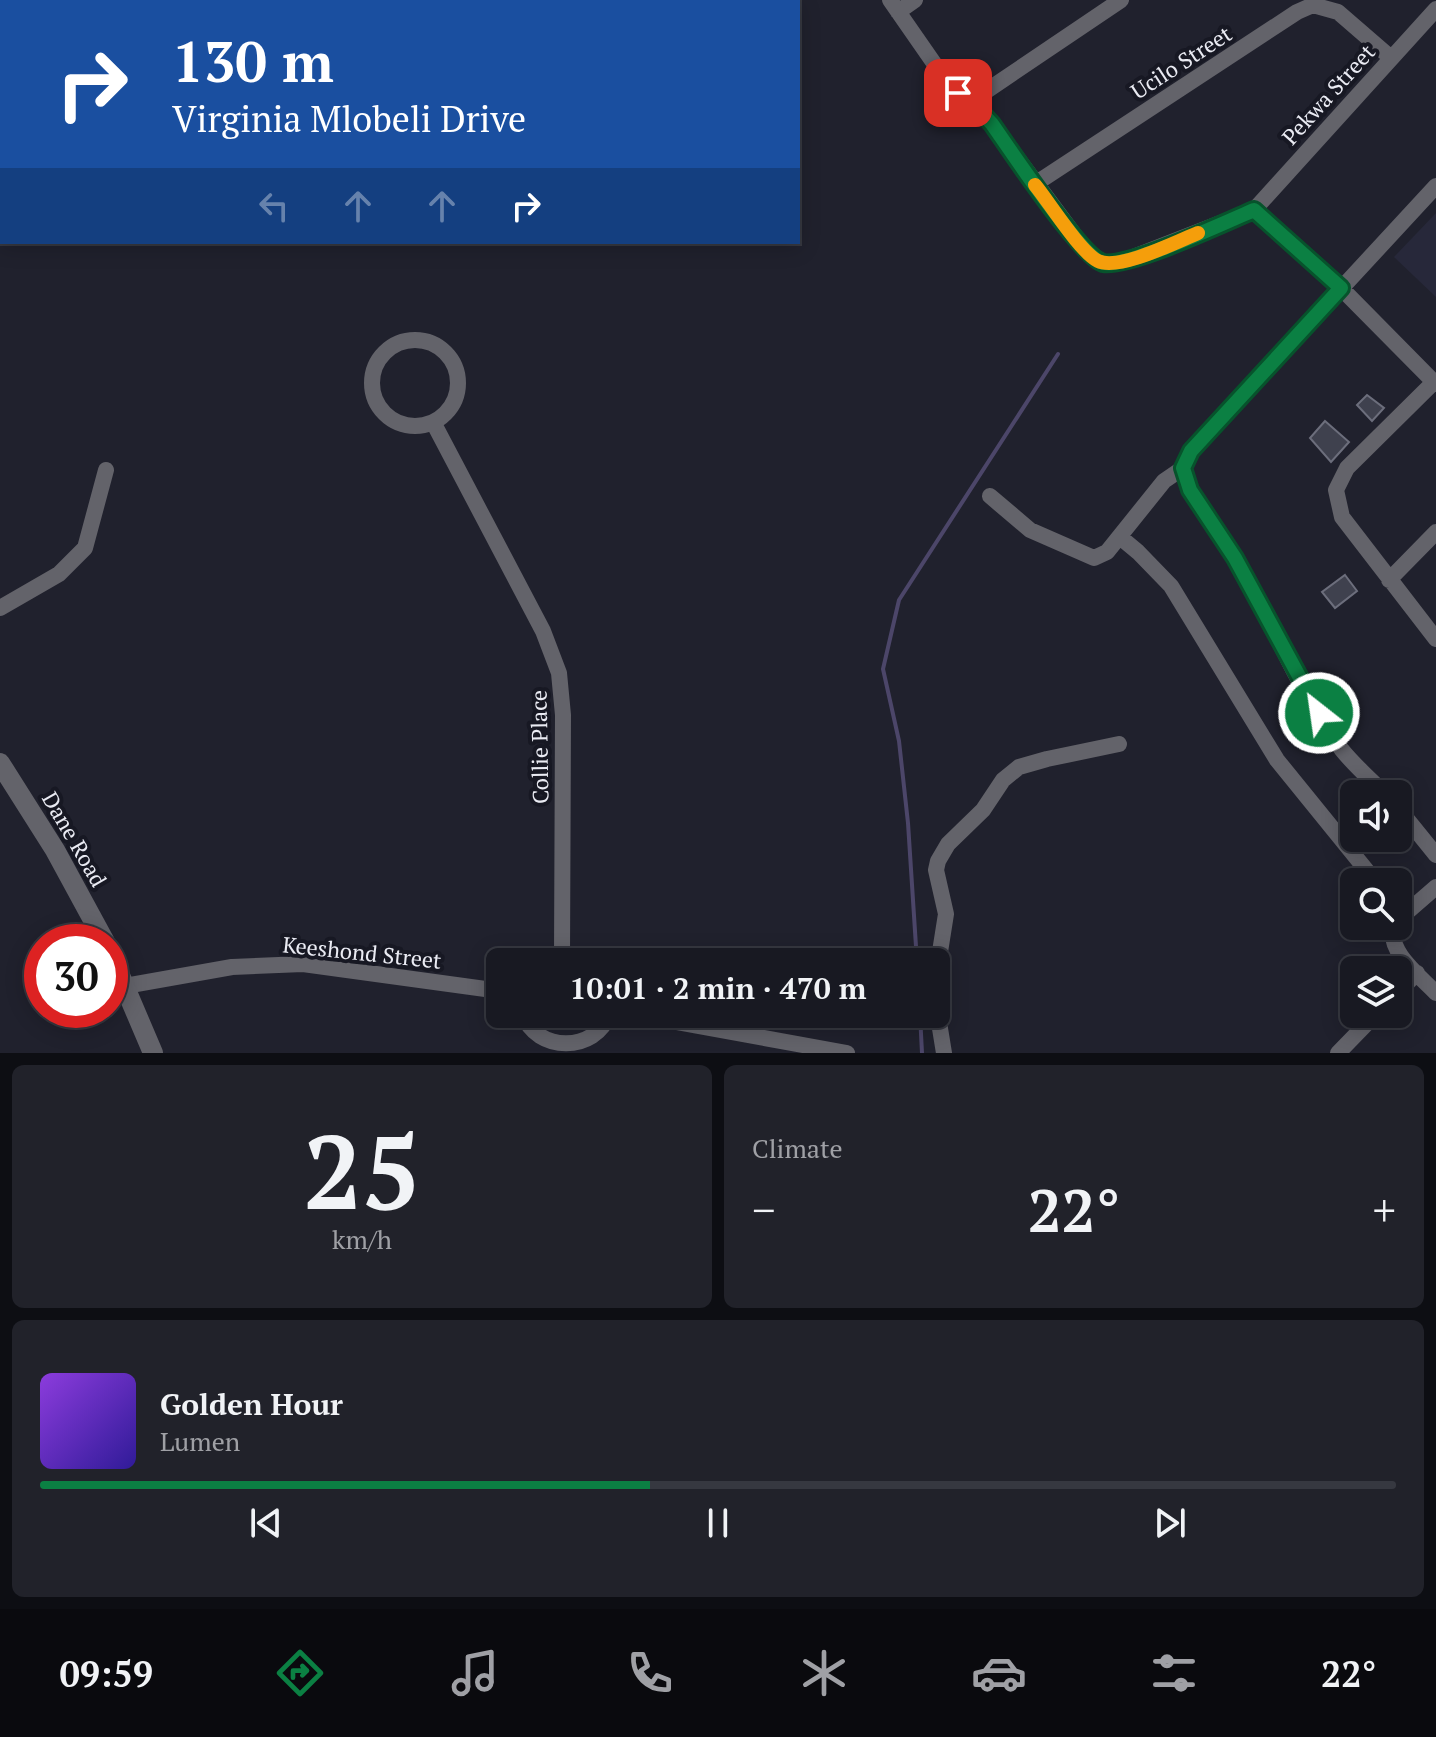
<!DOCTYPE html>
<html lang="en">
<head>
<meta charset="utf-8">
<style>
  :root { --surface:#181922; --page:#21222a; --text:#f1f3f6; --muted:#9fa0a5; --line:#363840; --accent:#0b8043 }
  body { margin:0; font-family:"PT Serif",serif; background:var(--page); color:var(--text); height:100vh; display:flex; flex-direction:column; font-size:30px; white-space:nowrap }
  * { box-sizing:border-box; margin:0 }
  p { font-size:26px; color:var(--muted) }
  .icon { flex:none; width:44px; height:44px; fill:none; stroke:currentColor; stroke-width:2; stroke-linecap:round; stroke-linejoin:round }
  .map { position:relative; height:1053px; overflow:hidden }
  .panel { display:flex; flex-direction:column; gap:12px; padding:12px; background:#0d0e13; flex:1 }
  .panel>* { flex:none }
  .guide { position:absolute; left:0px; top:0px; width:800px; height:244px; box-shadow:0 4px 20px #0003,0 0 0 2px var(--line); background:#1a4fa0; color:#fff; overflow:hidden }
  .controls { position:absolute; left:1340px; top:780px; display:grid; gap:16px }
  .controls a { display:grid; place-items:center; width:72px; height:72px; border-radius:12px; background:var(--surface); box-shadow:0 4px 20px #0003,0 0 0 2px var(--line); font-size:40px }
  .speed { position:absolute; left:24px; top:924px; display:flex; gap:16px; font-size:40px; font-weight:700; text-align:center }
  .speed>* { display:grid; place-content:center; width:104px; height:104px; border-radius:50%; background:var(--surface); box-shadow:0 4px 20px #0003,0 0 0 2px var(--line); line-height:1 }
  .speed .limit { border:12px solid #d22; background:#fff; color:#111 }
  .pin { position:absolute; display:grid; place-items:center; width:68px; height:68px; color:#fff; margin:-34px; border-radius:16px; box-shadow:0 4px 12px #0006 }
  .me { position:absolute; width:88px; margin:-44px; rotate:330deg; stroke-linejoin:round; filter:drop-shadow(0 0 6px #0008) }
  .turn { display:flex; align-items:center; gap:28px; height:168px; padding:0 40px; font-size:36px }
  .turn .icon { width:104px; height:104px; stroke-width:2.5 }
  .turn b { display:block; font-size:56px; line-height:68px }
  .lanes { display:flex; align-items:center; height:76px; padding:0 40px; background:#0003; justify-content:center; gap:40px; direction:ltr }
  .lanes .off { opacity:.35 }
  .big { font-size:60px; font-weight:600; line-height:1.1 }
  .panel .tile { flex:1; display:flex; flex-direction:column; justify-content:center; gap:12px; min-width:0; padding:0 28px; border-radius:12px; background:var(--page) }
  .panel .dial { align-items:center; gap:0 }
  .dial b { font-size:104px; line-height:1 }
  .song { display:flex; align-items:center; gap:24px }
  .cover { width:96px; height:96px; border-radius:12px; background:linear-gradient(135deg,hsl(270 70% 55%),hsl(250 70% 35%)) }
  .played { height:8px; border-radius:4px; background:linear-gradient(90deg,var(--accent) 45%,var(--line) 45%) }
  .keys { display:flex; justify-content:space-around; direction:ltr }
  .heat { display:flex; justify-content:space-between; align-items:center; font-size:44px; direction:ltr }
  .panel .tiles { flex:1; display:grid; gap:12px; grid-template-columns:1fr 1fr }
  .tile:last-child { grid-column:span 2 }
  .trip { position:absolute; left:486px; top:948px; width:464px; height:80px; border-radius:12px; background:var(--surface); box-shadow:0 4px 20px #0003,0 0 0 2px var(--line); font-weight:600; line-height:80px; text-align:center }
  .menu { display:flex; height:128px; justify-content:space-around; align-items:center; background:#0a0a0e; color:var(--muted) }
  .menu .icon { width:56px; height:56px }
  .menu .current { color:var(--accent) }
  .menu b { font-size:36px; color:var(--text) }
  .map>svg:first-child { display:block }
</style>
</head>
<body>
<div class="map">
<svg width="1436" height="1053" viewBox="0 0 1436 1053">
  <rect width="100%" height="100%" fill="#20212d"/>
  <path fill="#27283a" d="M1436,213v84l-42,-40z"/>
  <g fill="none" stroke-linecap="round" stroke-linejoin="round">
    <path stroke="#4c4669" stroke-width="4" d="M917,962l-9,-139 -9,-82 -16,-72 16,-69 159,-246
      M920,1014l2,39"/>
  </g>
  <path fill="#3f414e" stroke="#6c6e7c" stroke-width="2" d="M1367,395l17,13 -12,13 -15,-16z
    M1325,421l24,21 -18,20 -21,-24z
    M1345,575l12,16 -22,17 -13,-16z"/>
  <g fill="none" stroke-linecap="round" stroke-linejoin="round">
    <path stroke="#63636a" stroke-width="16" d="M890,0l57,82 34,30 11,12 96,129 19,11 11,-1 136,-53 182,-201
      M898,12l17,-12
      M970,102l151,-102
      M1035,184l262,-172 16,-7 25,7 52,45
      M1254,210l87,78 95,96
      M372 383a43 43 0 1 1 86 0a43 43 0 1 1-86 0Z
      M1434,382l-87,86 -11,22 6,27 94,122
      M433,422l110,209 16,42 4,42 -1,242
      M990,496l40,34 64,28 13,-6 57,-71 19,-13
      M1120,537l18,15 33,34 106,174 99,122
      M1389,580l47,-48
      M0,608l59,-34 26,-26 21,-78
      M1385,794c-14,-14 -30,-28 -43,-44 -44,-58 -70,-130 -107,-192 -14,-25 -48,-64 -52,-90l8,-17 245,-265
      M1398,808l38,47
      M1398,920l38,-33
      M1394,926c-8,25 26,50 42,67
      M545,962l17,-5 25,5
      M936,977l10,-63 -10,-44 2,-9 10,-17 35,-34 20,-30 16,-13 28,-8 72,-15
      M125,986l107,-19 71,-3 197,27
      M1398,992l19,-19
      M936,1004l8,49
      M523,1014c13,39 73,39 86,0
      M632,1014l215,39
      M1338,1053l38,-39"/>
    <path stroke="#63636a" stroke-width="20" d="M0,763l55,87 50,92
      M110,952l43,101"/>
  </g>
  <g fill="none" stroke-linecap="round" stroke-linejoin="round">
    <g stroke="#07532c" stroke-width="20">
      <path id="route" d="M958,93l23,19 11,12c17,24 89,133 111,139 25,5 123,-41 151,-53l87,78 -150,163 -8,17 7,22 45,68 84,155"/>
    </g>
    <use href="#route" stroke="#0b8043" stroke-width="14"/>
    <path stroke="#f59e0b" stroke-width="14" d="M1035,185c14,17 45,67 63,76 21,10 78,-19 100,-28"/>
  </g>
  <g text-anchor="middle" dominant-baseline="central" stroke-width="8" stroke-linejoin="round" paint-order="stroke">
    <g font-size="22" fill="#eaebf3" stroke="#171823">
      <text transform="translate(1181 62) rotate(-33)">Ucilo Street</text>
      <text transform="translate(1328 94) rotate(-48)">Pekwa Street</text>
      <text transform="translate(539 747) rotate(-91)">Collie Place</text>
      <text transform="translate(75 839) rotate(60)">Dane Road</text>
      <text transform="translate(362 952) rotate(6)">Keeshond Street</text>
    </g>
  </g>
</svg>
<div class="controls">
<a><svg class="icon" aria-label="sound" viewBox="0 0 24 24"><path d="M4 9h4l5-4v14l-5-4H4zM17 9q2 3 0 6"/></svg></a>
<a><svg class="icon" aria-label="search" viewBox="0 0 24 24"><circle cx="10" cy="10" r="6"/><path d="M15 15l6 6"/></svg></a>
<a><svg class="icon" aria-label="layers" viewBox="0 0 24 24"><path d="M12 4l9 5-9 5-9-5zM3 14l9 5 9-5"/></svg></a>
</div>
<div class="speed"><div class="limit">30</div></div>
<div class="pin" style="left:958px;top:93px;background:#d93025"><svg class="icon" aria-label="arrive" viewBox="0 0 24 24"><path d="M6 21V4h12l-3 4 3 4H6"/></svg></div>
<svg class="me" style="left:1319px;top:713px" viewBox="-20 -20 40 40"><circle r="17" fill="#0b8043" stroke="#fff" stroke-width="3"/><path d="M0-11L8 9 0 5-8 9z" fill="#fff"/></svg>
<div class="trip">10:01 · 2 min · 470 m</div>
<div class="guide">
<div class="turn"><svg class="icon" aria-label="right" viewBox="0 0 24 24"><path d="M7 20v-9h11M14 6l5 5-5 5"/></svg><div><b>130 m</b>Virginia Mlobeli Drive</div></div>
<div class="lanes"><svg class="icon off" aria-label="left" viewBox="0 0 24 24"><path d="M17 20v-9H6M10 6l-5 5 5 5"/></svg><svg class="icon off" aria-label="ahead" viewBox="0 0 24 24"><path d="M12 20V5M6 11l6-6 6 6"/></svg><svg class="icon off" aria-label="ahead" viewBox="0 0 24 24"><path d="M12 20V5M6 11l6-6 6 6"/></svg><svg class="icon" aria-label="right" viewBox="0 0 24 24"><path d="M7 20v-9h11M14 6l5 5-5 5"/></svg></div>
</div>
</div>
<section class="panel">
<div class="tiles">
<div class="tile dial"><b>25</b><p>km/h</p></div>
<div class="tile"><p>Climate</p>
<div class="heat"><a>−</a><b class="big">22°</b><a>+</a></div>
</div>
<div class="tile">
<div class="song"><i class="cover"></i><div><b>Golden Hour</b><p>Lumen</p></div></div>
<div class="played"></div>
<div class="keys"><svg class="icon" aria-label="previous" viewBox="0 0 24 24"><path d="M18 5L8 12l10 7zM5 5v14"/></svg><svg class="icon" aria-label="pause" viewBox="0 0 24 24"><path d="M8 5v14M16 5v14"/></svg><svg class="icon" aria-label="next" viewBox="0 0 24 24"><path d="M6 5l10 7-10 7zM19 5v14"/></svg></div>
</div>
</div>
</section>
<nav class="menu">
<b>09:59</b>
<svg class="icon current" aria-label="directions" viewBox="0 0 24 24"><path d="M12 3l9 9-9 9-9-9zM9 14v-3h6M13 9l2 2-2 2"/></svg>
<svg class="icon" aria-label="music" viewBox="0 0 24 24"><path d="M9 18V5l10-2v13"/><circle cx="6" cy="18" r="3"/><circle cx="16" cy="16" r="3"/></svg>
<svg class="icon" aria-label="phone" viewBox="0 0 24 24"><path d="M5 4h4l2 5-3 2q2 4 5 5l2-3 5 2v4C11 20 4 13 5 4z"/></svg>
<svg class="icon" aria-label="climate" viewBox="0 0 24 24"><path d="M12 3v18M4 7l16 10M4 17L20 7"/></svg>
<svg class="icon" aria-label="car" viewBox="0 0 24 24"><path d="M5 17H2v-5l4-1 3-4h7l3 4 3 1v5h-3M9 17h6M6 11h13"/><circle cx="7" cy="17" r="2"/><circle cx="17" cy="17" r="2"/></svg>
<svg class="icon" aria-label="filters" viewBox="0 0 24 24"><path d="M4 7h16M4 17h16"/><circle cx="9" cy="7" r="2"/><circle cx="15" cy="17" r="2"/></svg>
<b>22°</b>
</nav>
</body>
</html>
